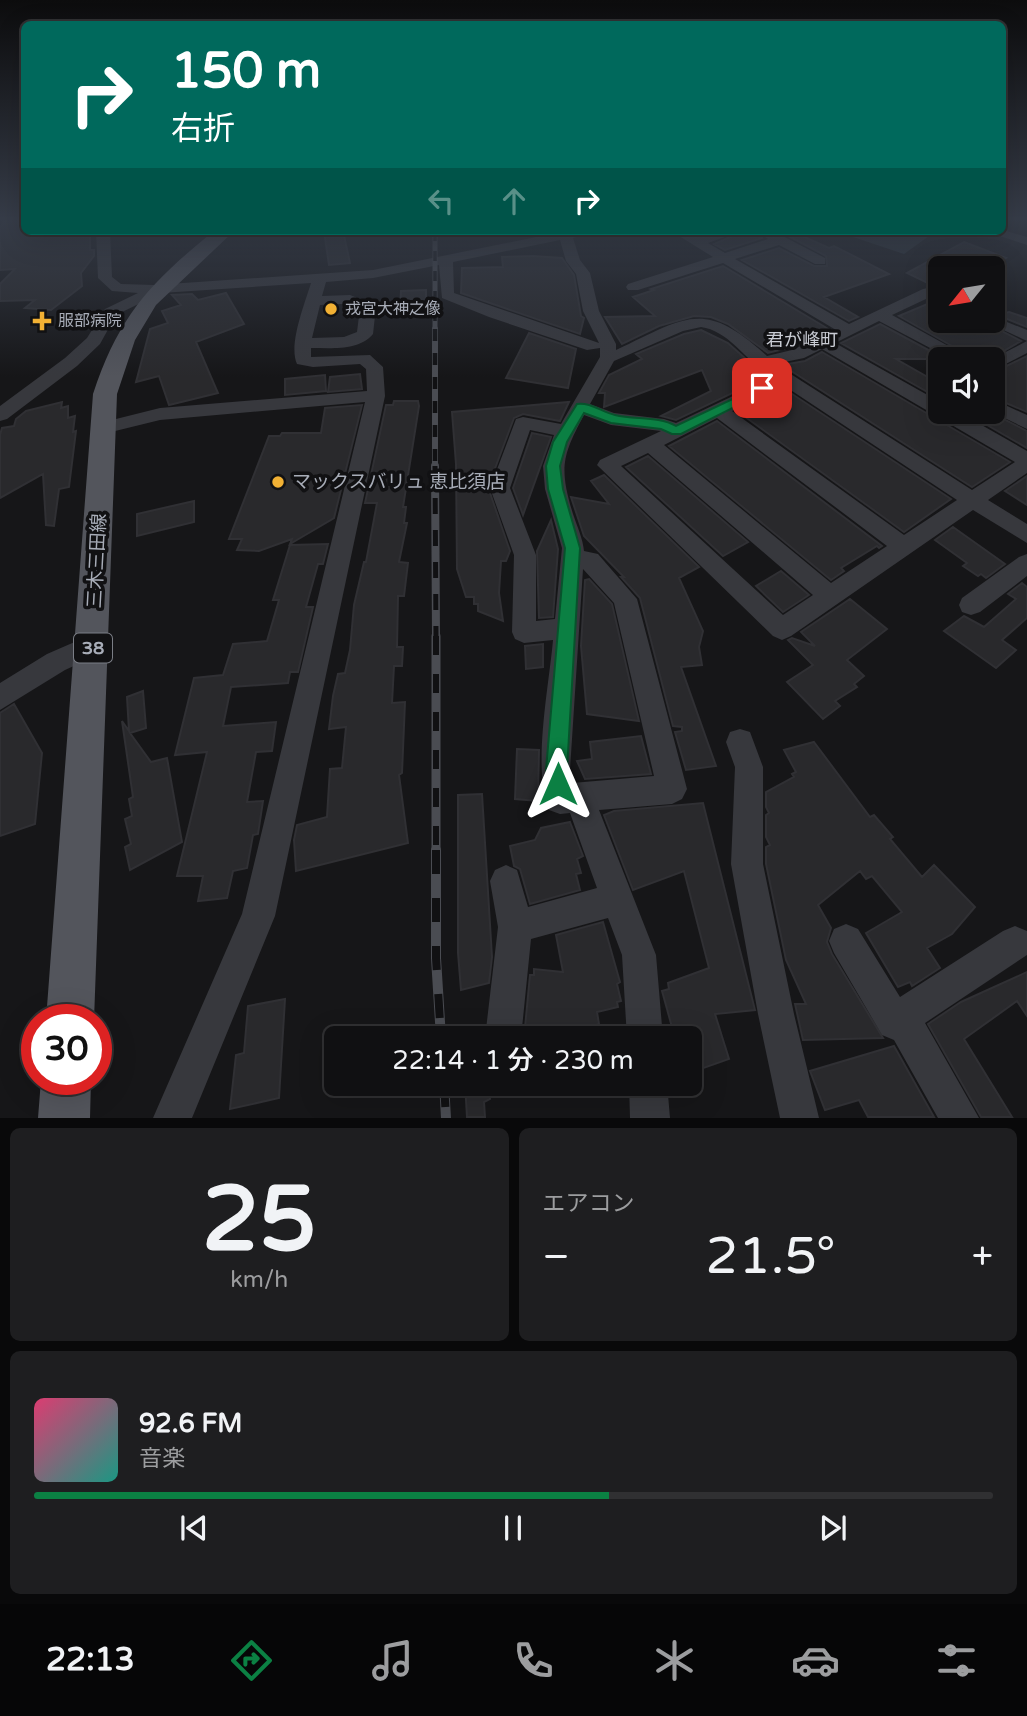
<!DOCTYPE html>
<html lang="ja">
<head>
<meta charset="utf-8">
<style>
  :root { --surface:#101012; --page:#1e1e20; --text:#f1f3f6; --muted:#9c9d9f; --line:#303032; --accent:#0b8043 }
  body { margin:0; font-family:"Varela Round","Noto Sans JP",sans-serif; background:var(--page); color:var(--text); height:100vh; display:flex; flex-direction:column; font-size:26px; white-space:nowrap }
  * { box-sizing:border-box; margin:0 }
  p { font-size:23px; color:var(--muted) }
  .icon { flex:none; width:38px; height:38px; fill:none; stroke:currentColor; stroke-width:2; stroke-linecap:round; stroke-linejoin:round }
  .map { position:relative; height:1118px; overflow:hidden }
  .panel { display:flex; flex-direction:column; gap:10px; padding:10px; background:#09090a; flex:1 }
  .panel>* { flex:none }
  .guide { position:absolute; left:21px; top:21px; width:985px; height:214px; border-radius:10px; box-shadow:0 7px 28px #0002,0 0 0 2px var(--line); background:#00695c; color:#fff; overflow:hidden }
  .needle { width:46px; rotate:240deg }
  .fabs { position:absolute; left:928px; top:256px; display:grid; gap:14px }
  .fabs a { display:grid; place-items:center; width:77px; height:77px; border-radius:10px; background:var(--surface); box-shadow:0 7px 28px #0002,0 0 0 2px var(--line); font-size:35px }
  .speed { position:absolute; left:21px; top:1004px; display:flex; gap:14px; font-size:35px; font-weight:700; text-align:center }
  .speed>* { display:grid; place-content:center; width:91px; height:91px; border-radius:50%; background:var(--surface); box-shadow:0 7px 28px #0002,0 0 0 2px var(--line); line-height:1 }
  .speed .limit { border:10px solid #d22; background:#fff; color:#111 }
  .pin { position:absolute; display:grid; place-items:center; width:60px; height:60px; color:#fff; margin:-30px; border-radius:14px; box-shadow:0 4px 10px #0006 }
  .me { position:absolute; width:77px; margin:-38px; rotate:0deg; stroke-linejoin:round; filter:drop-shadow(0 0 5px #0008) }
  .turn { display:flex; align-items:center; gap:24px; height:147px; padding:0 35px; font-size:32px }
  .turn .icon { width:91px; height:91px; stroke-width:2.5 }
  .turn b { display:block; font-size:49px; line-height:60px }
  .lanes { display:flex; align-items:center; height:66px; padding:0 35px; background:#0003; justify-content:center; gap:35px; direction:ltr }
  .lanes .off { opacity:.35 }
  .big { font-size:52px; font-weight:600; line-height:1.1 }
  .panel .widget { flex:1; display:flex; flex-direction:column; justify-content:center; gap:10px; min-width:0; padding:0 24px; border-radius:10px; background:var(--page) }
  .panel .dial { align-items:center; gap:0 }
  .dial b { font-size:91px; line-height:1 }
  .song { display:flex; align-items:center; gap:21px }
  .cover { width:84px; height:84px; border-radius:10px; background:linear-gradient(135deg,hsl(340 70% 55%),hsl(170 70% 35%)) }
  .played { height:7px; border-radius:4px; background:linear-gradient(90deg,var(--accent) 60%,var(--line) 60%) }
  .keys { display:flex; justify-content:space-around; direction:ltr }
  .heat { display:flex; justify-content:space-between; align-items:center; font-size:38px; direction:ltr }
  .panel .tiles { flex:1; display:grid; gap:10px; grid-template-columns:1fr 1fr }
  .widget:last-child { grid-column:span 2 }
  .trip { position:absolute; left:324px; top:1026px; width:378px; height:70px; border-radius:10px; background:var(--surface); box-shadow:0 7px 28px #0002,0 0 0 2px var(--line); font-weight:600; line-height:70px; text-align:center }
  .tabs { display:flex; height:112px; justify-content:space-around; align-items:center; background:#060607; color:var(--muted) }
  .tabs .icon { width:49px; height:49px }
  .tabs .active { color:var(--accent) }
  .tabs b { font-size:32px; color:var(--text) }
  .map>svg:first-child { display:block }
</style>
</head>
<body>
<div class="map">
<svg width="1027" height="1118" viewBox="0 0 1027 1118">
  <rect width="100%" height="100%" fill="#161618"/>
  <path fill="#2c353c" d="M835,231h101l-32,23z"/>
  <path fill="#29292c" stroke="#303034" stroke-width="2" d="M6,220h18v11h66v19h4v6l-13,17 1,13 -31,24 -26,-2 10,-8 -35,1v-17l15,-15 -15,1v-43z
    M324,231h19l7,32 -21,2z
    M744,231h13l5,7 -37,12 -11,-6z
    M779,231h12l38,17 5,-2 55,28 -65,23 34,20 -9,4 -107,-61 37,-12 35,18h13l-1,-10z
    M964,242l42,16 -17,10h-49v21l-33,-16z
    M533,256l29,2 12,17 7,41 3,2 -4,16 -119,-41 1,-25 41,-1 -1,-10z
    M723,266l107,64 -39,17 -23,6 -40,-29 -17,-7 -17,-1 -35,10 -37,18 -17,-27 50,-1 -22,-19 21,-7 -3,-1z
    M426,290v20l-26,1 1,-20z
    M226,293l18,31 -48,18 22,51 -49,12 -10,-29 -23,6 14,-53 18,-6 -6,-12 19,-6 -9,-10 20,-1 6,6z
    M932,302l8,2v16h40l41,21 -31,18h-15l-76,-43z
    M1009,312l18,6v9l-30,-12z
    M880,324l65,35h-49l44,25v15l-99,-56z
    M701,330l27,13 38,34 -90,43 -15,-4 50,-25 -9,-21 -98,37 1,-14h-6l10,-18 33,-16 -6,-5 48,-20z
    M529,333l47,16 -8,39 -62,-10z
    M822,352l188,110 -38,25 -190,-122 23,-4z
    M1027,356v56l-35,-15v-24z
    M360,374l2,15 -34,3 2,-15z
    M325,375l1,16 -41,4v-16z
    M783,388l168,111 -47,33 -167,-121z
    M394,401h24l1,5 -16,101h3l-2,16h3l-8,39 9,1 -4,33h-6l-1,51h6l-1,19h-8l-2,37 13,-1 -3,71 -3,2 9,68 -112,28 -2,-31 3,-15 30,-8 3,-48 12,-1 4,-41 -17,2 4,-33 5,-22 7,-1 5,-23 4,-45 10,-43h2l11,-59h-12l21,-98h7z
    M62,402l-1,6 7,-2v12l7,-2 -2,16 3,-1 -7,56 -10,2 -5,37 -8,-1 -3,-51 -43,24v-63l2,-7 12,-2 2,-7 10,-8z
    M569,402l-9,19 -37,-7 -9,4 -26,69 22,64 -4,10h-5l-2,32 4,28 -25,-10v-7h-4v-7h-8l-9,-28 -1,-105 -4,-52z
    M362,405l-28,113 -44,26 2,-5 -33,12 -22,-1 5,-11h-13l40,-103h11l2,-3h39l4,-25z
    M963,411h25l39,20v17z
    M717,421l165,125 -3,2 -2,-2 -36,22 3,3 -13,9 -162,-134z
    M532,433l19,4 -28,78 -10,-27z
    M648,456l100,86 -25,14 -97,-89z
    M604,475l95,92 -20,11 24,53 -4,16 3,18 -21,2 35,99 -30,4 -11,-38 7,-1v-4l-9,-1 -33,-128 -19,-21h3l-40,-41 -13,-39 38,7 -18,-23z
    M1027,476v29l-22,-14z
    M194,501v21l-57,14v-22z
    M551,520l7,29 -5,68 -14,1 -2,-67z
    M953,527l52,37 -19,14 -5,-4 -3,2 -15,-10 4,-3 -32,-23z
    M328,544l-5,20h-5l-12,43h7l-15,65h-8l-2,11 -57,4 -8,39 53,-4 -4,29 -16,1 -9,50 16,-1 -5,33 -5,1 -6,33 -14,3 -6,27 -29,3 5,-25h-26l30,-124 -32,3 19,-77 29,-3 10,-31 34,-3 12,-41h-6l17,-55z
    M781,571l28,24 -26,17 -27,-26z
    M589,579l23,25 27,117 -52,-7 -6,-68 4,-66z
    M1022,583l5,4v31l-25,22 14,10 -20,18 -52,-37 20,-15 20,11 32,-28 -8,-5z
    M850,599l37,30 -40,31 17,16 -10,8 3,3 -22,14 5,5 -17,13 -36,-37 26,-17 -25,-25 4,-2 23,8 -14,-14z
    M543,644v23l-17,2 -1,-23z
    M143,691l3,37 -16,5 21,29 16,-4 15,84 -52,28 -5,-23 6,-3 -6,-25 7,-3 -3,-17 4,-2 -11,-76 7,10 -2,-34z
    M14,704l28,49 -7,71 -35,12v-123z
    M641,736l10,38 -66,5 -8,-18 15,-2 -2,-17z
    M814,742l56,75 4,-2 19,22 -3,2 32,38 12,-12 41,42 -23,27 -25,14 13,20 -28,18 -2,-4 -12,5 -32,-54 36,-21 -30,-36 -6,3 -6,-8 -42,34 13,23 -4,14 5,12 51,84 -80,2 -8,-36h11l-20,-44 -20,-96v-17l4,-2 -4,-8v-22l3,-2 -3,-6v-15l28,-15 -2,-3 4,-2 -12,-22z
    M517,749l22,1 -1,51 -23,-2z
    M482,794l10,163 -3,26 -28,7 -3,-37v-158z
    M703,803l52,207 -40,4 14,45 -34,12 -5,-17v-16h-15l-13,-47 7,-2 -1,-6 41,-15 -25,-97 -51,19 -29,-75 10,-4z
    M570,822l13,34 -6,3 4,14 -5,1 4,16 -50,14 -10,-35 -6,-3 -4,-20 25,-6 6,-12z
    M603,922l17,60 -3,2 4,17 -4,1 1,5 -21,5 2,12 -31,11v3h-44l6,-63h4v-6l29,3 -7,-37z
    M1027,972v44l-10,-15 -53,38 48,78h-31l-53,-93 33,-22z
    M285,999l-6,99 -49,11 6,-54 8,-2 4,-47z
    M894,1046l40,71h-66l-9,-17 -34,10 -15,-39z
    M465,1083h23l2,16 -6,3 1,15h-18z"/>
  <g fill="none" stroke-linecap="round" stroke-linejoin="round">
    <path fill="#37383d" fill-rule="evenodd" d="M1003,230l24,7v8l-42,-14z
      M96,231h14l2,46 9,7 33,1 219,-15 193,-39h27l-20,7 7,22 10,13 9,38 17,33v6c70,-33 88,-52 151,6l25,-6 44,-20 -113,-67 -85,27h-10l-2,-3 2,-3 85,-27 -42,-26h17l10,6 22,-6h21l-33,12 17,10 43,-14 -8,-6 13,-2 52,27v6h-10l-36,-19 -44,14 114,65 74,-35 5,-1 12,4v10l-12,-4 -36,17 80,44h-21l-72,-38 -44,22 105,59v9h17l70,40v22l-39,27 39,24v19l-54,-33 -182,126 -9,4 -9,-4 -176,-171 3,-5 61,-29 -50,-6 -27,-10c-22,41 -25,53 -11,99 4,12 10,25 11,37l14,3 39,45 50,190 -5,10 -10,5 -73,6 57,145 7,83h-36l-5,-83 -14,-37 -77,21 -10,99h-36l13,-111 -8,-46 5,-11 11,-5 11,5 11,37 69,-19 -27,-75 -10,1 -11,-4c-17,-41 0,-124 4,-170l-29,3 -9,-4 -3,-7 2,-77 -24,-67 26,-69 7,-2 38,7 39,-67v-9l-13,2 -98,-33 -47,-19 -3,-33 -66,13 -47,4 -4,14 28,-1 23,9 3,3 -3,27c-14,17 -41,14 -62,14v9l59,-2 13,12 2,29 -110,520 -83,202h-39l89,-204 123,-512 -205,18 -57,14 -7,-2 -2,-4 2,-4 64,-16 207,-17 -1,-22 -6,-5 -47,3 -16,-3c-9,-19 8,-61 14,-81l-150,10 -45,22 -16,29 -23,22 -70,53 -7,2v-15l65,-48 22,-20 18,-29 33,-16 -26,-2 -14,-13zM560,240l6,21 10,13 7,37 16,32 -145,-50 -1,-31zM336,304h14l10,4 -3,24 -13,5 -32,1 8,-33zM701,327c29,4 47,36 70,51l-95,45 -12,-4 -50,-6 -24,-9 24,-43 69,-30zM822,349l193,113 -43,28 -197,-126 29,-6zM783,385l174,115 -53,35 -172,-124zM717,418l170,128 -56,37 -167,-138zM530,430l24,5 -11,31 2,23 17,59 -7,71 -19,2v-66l-26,-67zM648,453l165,142 -30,20 -162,-149zM583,569l31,34 40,173 -82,7 -2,-13z
      M992,316l35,14v11l-45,-21h10z
      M1027,341v12l-35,18v-12z
      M992,399l35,16v14l-37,-18h2z
      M1027,554v22l-47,36 -9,3 -9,-3 -3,-7 3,-7 57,-41z
      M93,634l9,3 4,8 -4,8 -37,17 -65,40v-27l47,-29z
      M740,729l10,3 13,35v97l31,150 25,104h-39l-22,-104 -27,-150 4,-97 -9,-25 4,-10z
      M846,924l12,5 42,68 103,-66 12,-5 12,5v24l-102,68 54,95h-41l-44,-78 -12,-5 -48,-82 -5,-12 5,-12z
      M629,1083h38l3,35h-40z"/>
    <path fill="#53555c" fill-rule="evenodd" d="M214,231h20l-78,74 -21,35 -18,54 -23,626h-48l47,-626c26,-79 58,-112 121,-163z
      M41,1080h50l-1,38h-52z"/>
    <g stroke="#4a4c52" stroke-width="5">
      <path id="rail-far4" d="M435,231v100"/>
    </g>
    <g stroke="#4a4c52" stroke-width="6">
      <path id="rail-far3" d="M435,329v138"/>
    </g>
    <g stroke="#4a4c52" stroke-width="8">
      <path id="rail-far2" d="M435,466l1,172"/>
    </g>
    <g stroke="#4a4c52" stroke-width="9">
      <path id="rail-far1" d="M436,636v216"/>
    </g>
    <g stroke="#4a4c52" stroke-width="10">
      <path id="rail" d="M436,850v108l5,80
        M444,1083l2,35"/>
    </g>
    <use href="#rail-far4" stroke="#111113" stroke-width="3.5" stroke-dasharray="10" stroke-linecap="butt"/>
    <use href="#rail-far3" stroke="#111113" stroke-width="4.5" stroke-dasharray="12" stroke-linecap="butt"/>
    <use href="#rail-far2" stroke="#111113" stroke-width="5" stroke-dasharray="16" stroke-linecap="butt"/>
    <use href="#rail-far1" stroke="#111113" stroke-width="6" stroke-dasharray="19" stroke-linecap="butt"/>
    <use href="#rail" stroke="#111113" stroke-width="8" stroke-dasharray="24" stroke-linecap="butt"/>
  </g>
  <linearGradient id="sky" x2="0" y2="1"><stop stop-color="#0c0c0d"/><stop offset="0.58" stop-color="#363c48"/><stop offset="1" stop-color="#363c48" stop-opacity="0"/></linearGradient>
  <rect width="1027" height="377" fill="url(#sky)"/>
  <path fill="#0b8043" stroke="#07532c" stroke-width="2" d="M762,385l4,1v5l-85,43h-9l-11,-5 -50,-6 -27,-10 -17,29 -7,24 3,23 17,59 -13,222 2,14 -3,7 -8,3 -7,-3 -5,-21 19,-222 -17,-59 -2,-23 7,-24 24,-38c13,-2 25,8 38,11 20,5 43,1 61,11z"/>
  <g fill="#f2b134" stroke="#111113" stroke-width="2.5">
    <circle cx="331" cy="309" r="7"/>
    <path d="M38.5 310.5h7v7h7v7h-7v7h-7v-7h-7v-7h7z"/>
    <circle cx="278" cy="482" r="7"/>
  </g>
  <g text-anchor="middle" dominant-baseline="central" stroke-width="7" stroke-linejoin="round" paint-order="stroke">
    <g font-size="16" fill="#a8adb8" stroke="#111113" text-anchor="start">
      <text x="345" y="309">戎宮大神之像</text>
      <text x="58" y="321">服部病院</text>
    </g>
    <g font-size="18" fill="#c9ccd4" stroke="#111113">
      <text x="802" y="340">君が峰町</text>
    </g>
    <rect fill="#111113" stroke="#7b7e86" stroke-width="2" x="74" y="633.5" width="38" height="29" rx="5"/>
    <g font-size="18" font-weight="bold" fill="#a8adb8">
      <text x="93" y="648">38</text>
    </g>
    <g font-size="19" fill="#a8adb8" stroke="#111113" text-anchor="start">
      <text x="292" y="482">マックスバリュ 恵比須店</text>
    </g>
    <g font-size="19" fill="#a8adb8" stroke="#111113">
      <text transform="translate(97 561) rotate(-87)">三木三田線</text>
    </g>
  </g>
</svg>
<div class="fabs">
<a><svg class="needle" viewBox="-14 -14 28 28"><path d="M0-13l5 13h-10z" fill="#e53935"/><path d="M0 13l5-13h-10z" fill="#9c9d9f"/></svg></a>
<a><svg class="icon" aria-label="sound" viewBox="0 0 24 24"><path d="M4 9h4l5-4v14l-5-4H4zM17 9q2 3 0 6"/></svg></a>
</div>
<div class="speed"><div class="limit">30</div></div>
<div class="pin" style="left:762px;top:388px;background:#d93025"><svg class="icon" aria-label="arrive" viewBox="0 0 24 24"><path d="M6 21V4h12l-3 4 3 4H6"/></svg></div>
<svg class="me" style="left:558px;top:784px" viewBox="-20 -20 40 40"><path d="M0-17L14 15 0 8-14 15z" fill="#0b8043" stroke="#fff" stroke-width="4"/></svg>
<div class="trip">22:14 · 1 分 · 230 m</div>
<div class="guide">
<div class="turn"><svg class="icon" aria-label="right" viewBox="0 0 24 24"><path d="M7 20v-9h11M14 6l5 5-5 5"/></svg><div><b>150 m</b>右折</div></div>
<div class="lanes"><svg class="icon off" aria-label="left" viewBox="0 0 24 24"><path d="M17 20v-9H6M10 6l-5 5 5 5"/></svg><svg class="icon off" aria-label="ahead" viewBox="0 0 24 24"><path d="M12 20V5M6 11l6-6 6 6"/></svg><svg class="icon" aria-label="right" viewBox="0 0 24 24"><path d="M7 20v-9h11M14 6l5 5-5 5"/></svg></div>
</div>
</div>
<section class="panel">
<div class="tiles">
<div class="widget dial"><b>25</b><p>km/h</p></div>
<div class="widget"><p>エアコン</p>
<div class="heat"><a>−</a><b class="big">21.5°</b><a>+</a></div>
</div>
<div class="widget">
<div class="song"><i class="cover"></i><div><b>92.6 FM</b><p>音楽</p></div></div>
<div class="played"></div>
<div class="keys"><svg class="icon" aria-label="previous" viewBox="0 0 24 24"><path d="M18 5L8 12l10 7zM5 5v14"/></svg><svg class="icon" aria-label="pause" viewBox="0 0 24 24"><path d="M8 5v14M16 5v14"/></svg><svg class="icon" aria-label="next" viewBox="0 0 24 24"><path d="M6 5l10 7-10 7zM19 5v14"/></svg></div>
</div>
</div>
</section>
<nav class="tabs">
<b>22:13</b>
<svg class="icon active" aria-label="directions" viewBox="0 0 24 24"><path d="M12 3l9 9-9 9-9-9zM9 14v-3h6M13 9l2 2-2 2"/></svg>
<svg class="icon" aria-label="music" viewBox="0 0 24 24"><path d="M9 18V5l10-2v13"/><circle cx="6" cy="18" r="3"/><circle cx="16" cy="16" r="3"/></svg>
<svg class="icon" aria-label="phone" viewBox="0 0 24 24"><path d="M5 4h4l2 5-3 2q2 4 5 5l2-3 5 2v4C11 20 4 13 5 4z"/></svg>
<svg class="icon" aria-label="climate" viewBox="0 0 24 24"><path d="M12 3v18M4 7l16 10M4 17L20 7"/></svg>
<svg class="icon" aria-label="car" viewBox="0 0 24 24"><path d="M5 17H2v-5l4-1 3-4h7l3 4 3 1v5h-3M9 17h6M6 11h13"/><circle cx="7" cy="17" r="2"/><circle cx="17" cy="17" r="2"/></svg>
<svg class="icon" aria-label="filters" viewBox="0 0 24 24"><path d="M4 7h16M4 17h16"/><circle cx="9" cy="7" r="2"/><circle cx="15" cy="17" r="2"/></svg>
</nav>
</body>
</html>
